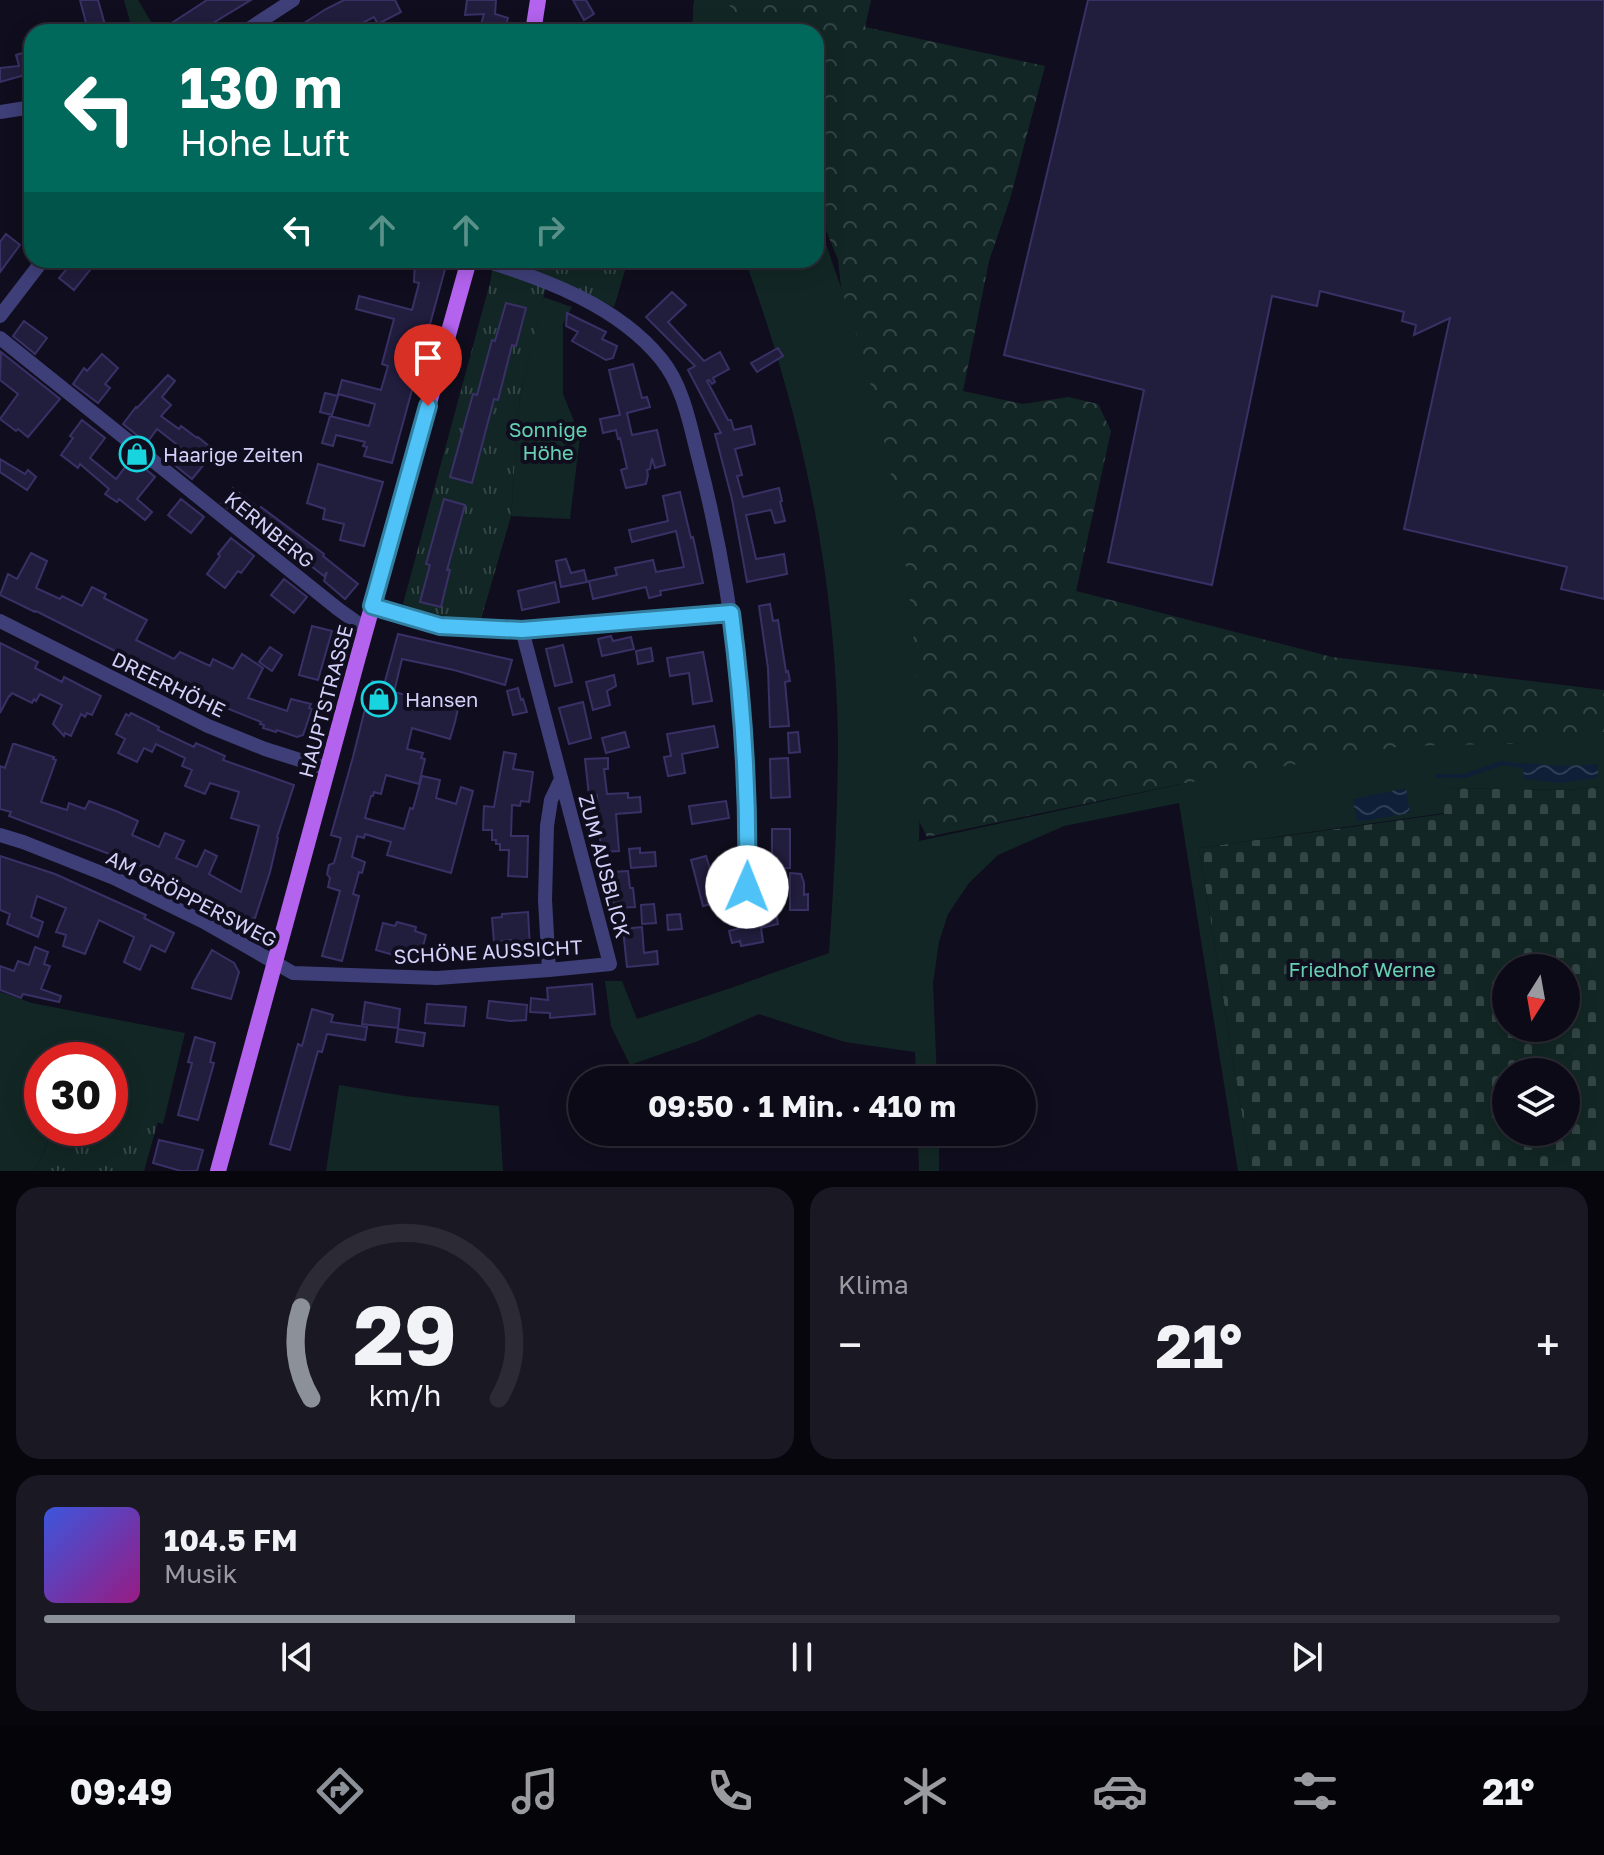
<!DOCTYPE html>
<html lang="de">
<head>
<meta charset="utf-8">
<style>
  :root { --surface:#0c0a16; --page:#1a1823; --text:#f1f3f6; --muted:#9a9aa1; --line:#2c2b35; --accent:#8c9099 }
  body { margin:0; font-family:"Golos Text",sans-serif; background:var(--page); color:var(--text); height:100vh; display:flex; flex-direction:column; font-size:30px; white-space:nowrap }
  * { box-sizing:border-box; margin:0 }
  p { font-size:26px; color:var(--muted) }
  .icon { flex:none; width:44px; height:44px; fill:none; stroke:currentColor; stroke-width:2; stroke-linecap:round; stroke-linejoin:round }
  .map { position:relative; height:1171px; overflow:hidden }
  .panel { display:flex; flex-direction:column; gap:16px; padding:16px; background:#07060c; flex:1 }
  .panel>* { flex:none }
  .top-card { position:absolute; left:24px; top:24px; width:800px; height:244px; border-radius:24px; box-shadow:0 4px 20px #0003,0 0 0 2px var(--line); background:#00695c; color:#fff; overflow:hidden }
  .needle { width:52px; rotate:191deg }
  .buttons { position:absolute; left:1492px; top:954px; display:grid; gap:16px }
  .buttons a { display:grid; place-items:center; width:88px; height:88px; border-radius:50%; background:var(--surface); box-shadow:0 4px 20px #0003,0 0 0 2px var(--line); font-size:40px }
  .speed { position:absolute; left:24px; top:1042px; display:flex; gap:16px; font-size:40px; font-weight:700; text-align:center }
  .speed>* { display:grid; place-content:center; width:104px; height:104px; border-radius:50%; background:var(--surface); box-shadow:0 4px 20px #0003,0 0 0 2px var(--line); line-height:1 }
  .speed .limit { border:12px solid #d22; background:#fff; color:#111 }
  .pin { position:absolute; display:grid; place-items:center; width:68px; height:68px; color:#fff; margin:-82px -34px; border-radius:50% 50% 50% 0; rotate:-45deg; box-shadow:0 0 8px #0007 }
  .pin .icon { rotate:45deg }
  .me { position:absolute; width:88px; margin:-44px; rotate:1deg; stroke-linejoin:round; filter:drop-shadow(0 0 6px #0008) }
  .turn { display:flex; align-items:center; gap:28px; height:168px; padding:0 24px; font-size:36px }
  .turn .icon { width:104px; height:104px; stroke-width:2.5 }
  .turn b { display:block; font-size:56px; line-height:68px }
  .lanes { display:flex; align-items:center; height:76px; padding:0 24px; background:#0003; justify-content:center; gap:40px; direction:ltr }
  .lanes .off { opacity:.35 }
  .big { font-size:60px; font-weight:700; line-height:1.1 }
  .panel .card { flex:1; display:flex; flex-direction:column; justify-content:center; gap:12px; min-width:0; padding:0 28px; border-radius:24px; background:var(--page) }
  .panel .dial { align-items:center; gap:0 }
  .dial svg { height:208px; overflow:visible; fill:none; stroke:var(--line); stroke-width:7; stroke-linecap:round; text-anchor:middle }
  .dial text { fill:var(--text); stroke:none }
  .song { display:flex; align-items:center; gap:24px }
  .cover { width:96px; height:96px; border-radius:12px; background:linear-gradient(135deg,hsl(230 70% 55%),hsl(310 70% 35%)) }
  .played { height:8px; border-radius:4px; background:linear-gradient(90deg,var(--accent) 35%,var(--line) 35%) }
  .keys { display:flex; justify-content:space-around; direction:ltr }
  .heat { display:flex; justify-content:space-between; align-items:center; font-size:44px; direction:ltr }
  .panel .tiles { flex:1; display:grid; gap:16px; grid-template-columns:1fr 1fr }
  .card:last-child { grid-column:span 2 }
  .trip { position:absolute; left:568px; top:1066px; width:468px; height:80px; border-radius:40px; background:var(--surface); box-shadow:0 4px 20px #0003,0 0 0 2px var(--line); font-weight:700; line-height:80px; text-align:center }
  .tab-bar { display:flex; height:128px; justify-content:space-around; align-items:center; background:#050409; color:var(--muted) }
  .tab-bar .icon { width:56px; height:56px }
  .tab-bar .active { color:var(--accent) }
  .tab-bar b { font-size:36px; color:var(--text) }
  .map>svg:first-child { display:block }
</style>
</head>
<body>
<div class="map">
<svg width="1604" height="1171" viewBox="0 0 1604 1171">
  <defs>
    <pattern id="grass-tufts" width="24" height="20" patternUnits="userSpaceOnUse" patternTransform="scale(2)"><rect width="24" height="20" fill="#122725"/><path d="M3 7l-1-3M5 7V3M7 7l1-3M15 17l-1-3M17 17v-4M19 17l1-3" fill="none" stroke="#344546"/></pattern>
    <pattern id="forest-crowns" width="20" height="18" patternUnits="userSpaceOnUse" patternTransform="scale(2)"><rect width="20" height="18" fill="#122725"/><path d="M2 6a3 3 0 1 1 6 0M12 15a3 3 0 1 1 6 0" fill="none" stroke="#344546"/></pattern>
    <pattern id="cemetery-stones" width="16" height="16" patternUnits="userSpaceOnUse" patternTransform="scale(2)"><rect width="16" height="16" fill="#122725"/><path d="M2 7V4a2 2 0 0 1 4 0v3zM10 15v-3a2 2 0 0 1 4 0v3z" fill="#344546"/></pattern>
    <pattern id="water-waves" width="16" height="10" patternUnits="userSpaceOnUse" patternTransform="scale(2)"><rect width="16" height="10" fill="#0e1f37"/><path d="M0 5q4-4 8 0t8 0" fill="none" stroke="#303e55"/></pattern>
  </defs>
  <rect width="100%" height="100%" fill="#100e1e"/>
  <path fill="url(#grass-tufts)" d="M124,0h14l19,32h-24z
    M494,260h134l-14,47 -66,-30 -28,120 -9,119 -30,103 -40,-1 -38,-14 87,-321z
    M110,1109l48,12 -14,50h-110c8,-12 15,-28 16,-43h60z"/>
  <path fill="url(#forest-crowns)" d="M694,0h177l-6,27 180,39 -35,133 -21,62 -26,130 60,13 45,-7 30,7 13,27 -35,160 256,66 272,33v97l-419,-4 -258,54 -31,-63 -58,-514 -22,-55v-173h-124z"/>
  <path fill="url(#cemetery-stones)" fill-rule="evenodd" d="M1604,787v384h-353l-52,-323 245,-34v-26l120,2zM1506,968h60v60h-60zM1506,1072h60v60h-60z"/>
  <path fill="#122725" d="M694,0h33l16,32h-51z
    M554,22l117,10h-119z
    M816,214c18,56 40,112 54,168 39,150 54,304 49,459l267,-58 217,-37 201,-4v45l-40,3 -119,-2 -1,25 -245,35 52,323h-13l-59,-368 -115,23 -66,29 -29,28 -21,31 -9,28 -6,41 4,97h-21l-1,-28 -70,-10 -86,-28 -61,27 -68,24 -19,-39 -6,-45h17l15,38 88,-29 104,-37c5,-71 9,-142 9,-213 -2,-163 -36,-324 -92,-477l-11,-3h81z
    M543,297l29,10 -9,17v70l17,42 -10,83 -59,-3 9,-119z
    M0,992l32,11 153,30 -22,91 -53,-15v-49h-68v68h8c-1,14 -8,31 -16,43h-34z
    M339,1085l65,11 95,10 4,65h-177z
    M918,1132h21v39h-20z"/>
  <path fill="url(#water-waves)" d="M1523,763l38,3 37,-2v14l-38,5 -36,-4z
    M1406,788l4,25 -53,9 -4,-23z"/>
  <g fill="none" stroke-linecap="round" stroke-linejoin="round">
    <path stroke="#0e1f37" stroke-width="4" d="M1438,776h27l37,-13 21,3"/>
  </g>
  <path fill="#211d3d" stroke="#393166" stroke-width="2" d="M80,0h18l9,32h-15l-3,-8 -3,-1z
    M207,0h44l-53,32h-40z
    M344,0h51l6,12 -23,12 -4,-7 -30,15h-54l36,-23z
    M467,0h29l-1,14 13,4 -4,14h-25l5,-18 -19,1z
    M573,0h13l8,14 -10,6z
    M1088,0h516v599l-43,-10 6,-22 -163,-38 46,-211 -36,17 2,-10 -14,-4 2,-9 -84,-21 -3,15 -45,-10 -60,289 -104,-23 36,-172 -140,-35z
    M32,50v23l-32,9v-14l19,-2 -3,-11z
    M6,234l14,11 -20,27v-30z
    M74,260h14l6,5 -20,25 -15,-12z
    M415,260l32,2 -55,201 -28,-7 3,-9 -4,-1 2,-4 -29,-7 -3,11 -11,-3 8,-27 39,10 6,-22 -37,-10 4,-14 39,10 7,-24 -6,-2 12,-45 -38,-10 3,-13 53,14 7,-27 -5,-1z
    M672,292l14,13 -18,17 36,39 16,-9 9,17 -16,9 2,4 -3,2 -3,-4 -2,1 21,39h3l3,10 17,-4 4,18 -20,5 7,26 -5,1 6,21 36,-9 3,13 -2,1 5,19 -10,2 -4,-13 -25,5 10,44 28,-5 3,20 -40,8 -15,-83 -17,-65 6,-1 -33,-63 7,-4 -49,-49z
    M506,303l20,5 -10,38 -4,-1 -14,55 -4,-1 -22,84 -22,-6 23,-83 4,1 15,-55 3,1z
    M567,313l39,19 -4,7 15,7 -4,12 -7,2 -34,-19 6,-9 -12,-6z
    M24,321l23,17 -12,16 -22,-18z
    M778,348l5,8 -26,16 -6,-9z
    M1,352l59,47 -32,38 -10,-8 -2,2 -16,-12 18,-25 -18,-14z
    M102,354l16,14 -13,16 5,4 -12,15 -25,-19 11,-16 3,3z
    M633,364l9,34 5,-1 3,10 -23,6 5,22 25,-5 8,35 -10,3 -3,-10 -2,11 -3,1 1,5 -2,9 -20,4 -5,-18 6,-2 -7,-30 -2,1 -2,-9 -13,3 -3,-14 20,-4 -11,-45z
    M168,375l7,6 -13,16 9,8 -10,11 18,13 2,-3 16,12 1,-1 17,14 -23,28 -20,-16 12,-13 -27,-21 -10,14 -24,-19 13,-17 1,1z
    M325,393l13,3 -6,19 -12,-3z
    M82,420l23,18 -15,20 26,21 16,-21 23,19 -18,22 15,13 -7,8 -26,-21 -2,3 -12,-8 4,-5 -29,-25 -2,4 -17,-13 12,-17 -3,-2z
    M0,459l25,15 3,-4 8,7 -9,13 -27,-18z
    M318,464l65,18 -19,64 -24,-6 4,-16 -21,-5 2,-10 -18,-6z
    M233,488l23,18 -12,15 -23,-18z
    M680,492l11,46 2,-1 10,46 -43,8 1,4 -12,3 -3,-11 -53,12 -4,-18 28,-6 -2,-7 38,-8 3,12 28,-5 -8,-36 -44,11 -3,-12 39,-9 -5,-25z
    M181,499l23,18 -13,16 -23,-18z
    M444,499l21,6 -18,65h3l-9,37 -21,-5 10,-37 -4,-1z
    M261,507l63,47 -1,2 35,28 -13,15 -21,-18 3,-9 -3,4 -26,-20 -4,5 -23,-19 8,-9 -24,-19z
    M231,538l23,18 -13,17 -3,-2 -13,17 -18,-14 13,-18 -2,-2z
    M31,553l16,8 -11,27 24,11 2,-3 20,10 10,-19 14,7 -2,4 43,22 -11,20 38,19 6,-7 30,14 3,-7 20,10 9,-15 21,14 -15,30 39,13 4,-12 20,5 -2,4 3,1 -9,26 -6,2 -20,-7 -1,2 -13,-4 1,-3 -4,-1 1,-2 -37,-15 -1,3 -37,-17 2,-4 -65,-34 -87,-44 -1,1 -35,-17 8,-21 9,5z
    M566,559l5,14 13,-3 3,12 -26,5 -5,-26z
    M284,579l23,18 -13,16 -23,-18z
    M555,582l4,20 -37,8 -4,-19z
    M770,604l3,17 5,-1 8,52 2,-1 2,10 -5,1 4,44 -19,1 -2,-59 -9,-62z
    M312,626l20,5 -14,49 -19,-5z
    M398,634l114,26 -7,25 -51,-15 -52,-11 -8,33 44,11 1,-4 20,5 -4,18 -5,17 -38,-11 -5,21 16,4 -2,5 4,1 -6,25 -33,-9 -5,19 -7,-2 -1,4h-2l-6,22 39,11 6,-21 3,1 9,-33 18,4 -4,18 20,6 5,-17 12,4 -22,82 -64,-18 4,-13 -26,-8 -1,4 -7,-2 -5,21 13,5 -3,11 -3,-1 -6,22 6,2 -17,65 -20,-5 18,-65 -12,-4 2,-9 -3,-4 2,-9 5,-2 7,-25 -10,-3 22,-78 19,-76 12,4z
    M611,636l2,5 18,-4 3,12 -32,7 -4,-17z
    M0,643l38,19 -3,6 27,14 2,-5 37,19 -9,19 -5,-2 -2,4 -4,-3 -10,22 -6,-3 -1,3 -11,-12 9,-19 -22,-11 -4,7 -2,-2 -2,4 -20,-10 -2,3h-1l-9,17z
    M563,645l9,37 -17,4 -9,-37z
    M270,647l12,8 -10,16 -13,-9z
    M651,648l2,13 -15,3 -2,-13z
    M703,652l9,49 -19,3 -4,-31 -19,3 -3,-18z
    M614,675l2,11 -9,5 3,14 -17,5 -7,-28z
    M518,688l3,12 2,-1 4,13 -14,3 -6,-24z
    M583,702l8,36 -22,6 -10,-36z
    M131,713l28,14 -1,3 36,17 2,-4 29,13 -2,4 71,25 -17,52 1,1 -8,34 -15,46 -6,1 -11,-6 -2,3 -9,-5 -1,2 -12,-6 3,-5 -21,-12 -18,-7 -2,4 -37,-18 2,-3 -132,-50 2,-4 -11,-3v-43l5,2 8,-24h2l39,13 -1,2 3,1 -15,42 26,8 2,-7 16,6 4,-8 27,10 22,10 -6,14 27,12 6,-14 19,8 -8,17 21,9 8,-17 12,6 -8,18 32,18 18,-66 -28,-8 8,-26 -29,-9 -5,11 -20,-8 7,-16 -10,-4 3,-8 -29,-14 -4,8 -8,-4 -7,14 -19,-9 7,-14 -9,-5 10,-20 3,2z
    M714,726l4,21 -36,7 3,19 -17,3 -4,-19 7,-1 -4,-22z
    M625,732l4,15 -23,6 -4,-15z
    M798,732l2,20 -11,1 -1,-20z
    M504,752l12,2 -3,15 20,3 -4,30 -8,-1 -1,5 -8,-1 -1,31h17l-1,41 -19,-1 1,-26h-9v-6h-4v-4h-4v-10h-9l1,-24 10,1z
    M608,758v11h-4l3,25 21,-1v5l12,-1 1,15 -25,2 3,37 -18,1 -4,-57 -8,1 -4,-37z
    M788,758l2,39 -19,1 -1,-39z
    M726,801l3,17 -37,6 -3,-18z
    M772,829h18v39l-18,1z
    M640,848v5l15,-1 1,14 -25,2 -2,-19z
    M0,856l55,18 91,41 -2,3 30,15 -9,19 -14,-7 -11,25 -16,-8 10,-25 -35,-17 -14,34 -22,-8 3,-11 -10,-3 10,-24 -29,-12 -6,21 12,5 -5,15 -31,-13 3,-10 -10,-4z
    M706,856l15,46 -18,4 -12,-46z
    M628,871l2,17h3l2,19 -21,1 -3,-36z
    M790,873l11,1 3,9v12l4,-1v16h-18z
    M654,904l2,19 -14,1 -1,-19z
    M775,906l3,18 -17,4 2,14 -22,4 -1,-5 -8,2 -3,-12 12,-3 -2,-15z
    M528,912l2,37 -18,1 -1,-10 -17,2 -2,-24 10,-1v-3z
    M680,914l2,15 -14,1 -1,-15z
    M397,922l19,5 -1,4 11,4 -7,27 -43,-12 7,-27 12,3z
    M642,927l2,26 13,-2 1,13 -31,3 -4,-38z
    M35,947l13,5 -4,12 6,2 -9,23 20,7 -2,6 -36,-8 -2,4 -21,-8v-24l14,5 4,-10 11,4z
    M212,950l22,13 5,9 -8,27 -39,-11 2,-6z
    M592,984l3,30 -45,4v-5l-20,-1 1,-14 17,2 -1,-12z
    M489,1001l38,4 -1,15 -16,1 -23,-3z
    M365,1002l35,7 -2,19 -36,-4z
    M427,1004l39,3 -2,19 -39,-3z
    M312,1009l21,6 -2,7 36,5 -2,13 -38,-6 -5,18 -4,-1 -28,99 -20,-6 28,-100 4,2z
    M398,1029l27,4 -2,13 -27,-4z
    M195,1037l20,6 -5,19 4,1 -16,57 -20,-5 14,-52 -4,-1z
    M159,1140l44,10 -6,21h-16l-28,-8z"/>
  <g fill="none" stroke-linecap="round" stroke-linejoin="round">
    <path stroke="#3e3f78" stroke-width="14" d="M244,32l49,-32
      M0,112l32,-5
      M483,260c64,20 135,46 178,99 23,28 29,67 38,101 37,144 50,279 48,427
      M0,316l43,-56
      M0,338l338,271 28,20
      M372,606l68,20 82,4 209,-17
      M0,621l208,105 57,23 63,20
      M0,835l23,7 91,36 90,44 89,51 144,5 112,-8 61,-6 -88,-334
      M549,970l-4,-70 2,-74 4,-26 10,-21"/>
    <path stroke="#b363ee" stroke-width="16" d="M533,32l5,-32
      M218,1171l140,-514 111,-397"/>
  </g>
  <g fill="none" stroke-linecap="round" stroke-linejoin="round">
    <g stroke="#337fa1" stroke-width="20">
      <path id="route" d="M428,406l-56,200 68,20 82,4 209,-17c12,91 18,182 16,274"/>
    </g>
    <use href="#route" stroke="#4fc3f7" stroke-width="14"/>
  </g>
  <defs>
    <g id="shop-ring" transform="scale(1.8)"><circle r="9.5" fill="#100e1e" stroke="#18d4de" stroke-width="1.5"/><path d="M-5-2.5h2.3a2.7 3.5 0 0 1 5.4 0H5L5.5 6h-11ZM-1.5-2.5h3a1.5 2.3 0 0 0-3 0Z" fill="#18d4de"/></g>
  </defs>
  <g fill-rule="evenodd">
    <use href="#shop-ring" x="137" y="454"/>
    <use href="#shop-ring" x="379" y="699"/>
  </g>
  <g text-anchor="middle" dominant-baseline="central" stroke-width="8" stroke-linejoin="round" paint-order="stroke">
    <g font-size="20" fill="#65d1b1" stroke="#100e1e">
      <text x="548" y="429">Sonnige<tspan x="548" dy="23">Höhe</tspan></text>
      <text x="1362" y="969">Friedhof Werne</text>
    </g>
    <g font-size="20" fill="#d3d0fa" stroke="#100e1e" text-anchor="start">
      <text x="163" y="454">Haarige Zeiten</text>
      <text x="405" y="699">Hansen</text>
    </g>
    <g font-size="20" fill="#d3d0fa" stroke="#100e1e">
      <text transform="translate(270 529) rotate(39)">KERNBERG</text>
      <text transform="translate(169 684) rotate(26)">DREERHÖHE</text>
      <text transform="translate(325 701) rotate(-75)">HAUPTSTRASSE</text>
      <text transform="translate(605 866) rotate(75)">ZUM AUSBLICK</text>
      <text transform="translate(192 898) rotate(27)">AM GRÖPPERSWEG</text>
      <text transform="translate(488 951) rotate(-3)">SCHÖNE AUSSICHT</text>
    </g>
  </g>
</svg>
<div class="buttons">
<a><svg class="needle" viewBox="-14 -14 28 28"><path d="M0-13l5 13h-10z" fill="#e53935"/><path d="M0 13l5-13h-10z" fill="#9a9aa1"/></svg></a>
<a><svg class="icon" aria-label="layers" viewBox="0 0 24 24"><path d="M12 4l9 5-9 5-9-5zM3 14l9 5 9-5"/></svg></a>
</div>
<div class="speed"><div class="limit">30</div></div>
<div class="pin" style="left:428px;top:406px;background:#d93025"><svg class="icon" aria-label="arrive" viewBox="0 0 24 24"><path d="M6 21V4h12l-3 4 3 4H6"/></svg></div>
<svg class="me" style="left:747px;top:887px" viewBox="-20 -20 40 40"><circle r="19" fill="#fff"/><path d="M0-13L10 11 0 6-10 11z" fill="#4fc3f7"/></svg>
<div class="trip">09:50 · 1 Min. · 410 m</div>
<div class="top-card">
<div class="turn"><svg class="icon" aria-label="left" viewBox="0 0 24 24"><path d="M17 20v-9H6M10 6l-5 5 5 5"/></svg><div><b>130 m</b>Hohe Luft</div></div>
<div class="lanes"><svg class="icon" aria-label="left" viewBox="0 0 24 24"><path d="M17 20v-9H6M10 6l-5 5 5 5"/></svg><svg class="icon off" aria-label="ahead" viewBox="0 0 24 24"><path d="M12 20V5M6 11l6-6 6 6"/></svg><svg class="icon off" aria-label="ahead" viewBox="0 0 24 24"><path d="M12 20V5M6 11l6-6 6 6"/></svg><svg class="icon off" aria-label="right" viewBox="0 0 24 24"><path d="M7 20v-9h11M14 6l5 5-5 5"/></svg></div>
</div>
</div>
<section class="panel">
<div class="tiles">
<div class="card dial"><svg viewBox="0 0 100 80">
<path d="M14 69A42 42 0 1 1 86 69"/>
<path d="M14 69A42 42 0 0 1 10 34" stroke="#8c9099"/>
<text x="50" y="56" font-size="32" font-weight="700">29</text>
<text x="50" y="72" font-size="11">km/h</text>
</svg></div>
<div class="card"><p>Klima</p>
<div class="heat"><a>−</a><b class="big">21°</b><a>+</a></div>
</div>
<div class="card">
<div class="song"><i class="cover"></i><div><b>104.5 FM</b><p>Musik</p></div></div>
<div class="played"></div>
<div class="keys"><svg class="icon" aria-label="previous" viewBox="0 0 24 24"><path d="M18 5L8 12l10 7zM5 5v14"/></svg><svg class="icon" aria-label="pause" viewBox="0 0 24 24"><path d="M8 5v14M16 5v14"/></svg><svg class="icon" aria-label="next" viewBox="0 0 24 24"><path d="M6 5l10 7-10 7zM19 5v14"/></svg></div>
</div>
</div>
</section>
<nav class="tab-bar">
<b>09:49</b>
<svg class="icon active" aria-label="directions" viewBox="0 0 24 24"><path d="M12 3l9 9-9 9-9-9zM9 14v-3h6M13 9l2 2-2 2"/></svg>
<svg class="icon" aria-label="music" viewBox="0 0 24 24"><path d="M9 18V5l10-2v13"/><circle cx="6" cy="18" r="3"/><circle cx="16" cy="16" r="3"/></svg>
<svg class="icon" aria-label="phone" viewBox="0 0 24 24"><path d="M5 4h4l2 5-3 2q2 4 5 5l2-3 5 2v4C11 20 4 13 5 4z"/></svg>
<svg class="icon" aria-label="climate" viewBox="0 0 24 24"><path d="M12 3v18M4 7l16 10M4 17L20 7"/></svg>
<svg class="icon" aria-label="car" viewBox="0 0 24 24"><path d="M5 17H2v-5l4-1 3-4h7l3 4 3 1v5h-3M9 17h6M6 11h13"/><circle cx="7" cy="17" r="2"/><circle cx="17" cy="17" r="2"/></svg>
<svg class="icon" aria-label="filters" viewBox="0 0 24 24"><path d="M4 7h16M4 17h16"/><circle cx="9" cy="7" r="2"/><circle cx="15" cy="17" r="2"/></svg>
<b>21°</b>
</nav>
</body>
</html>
